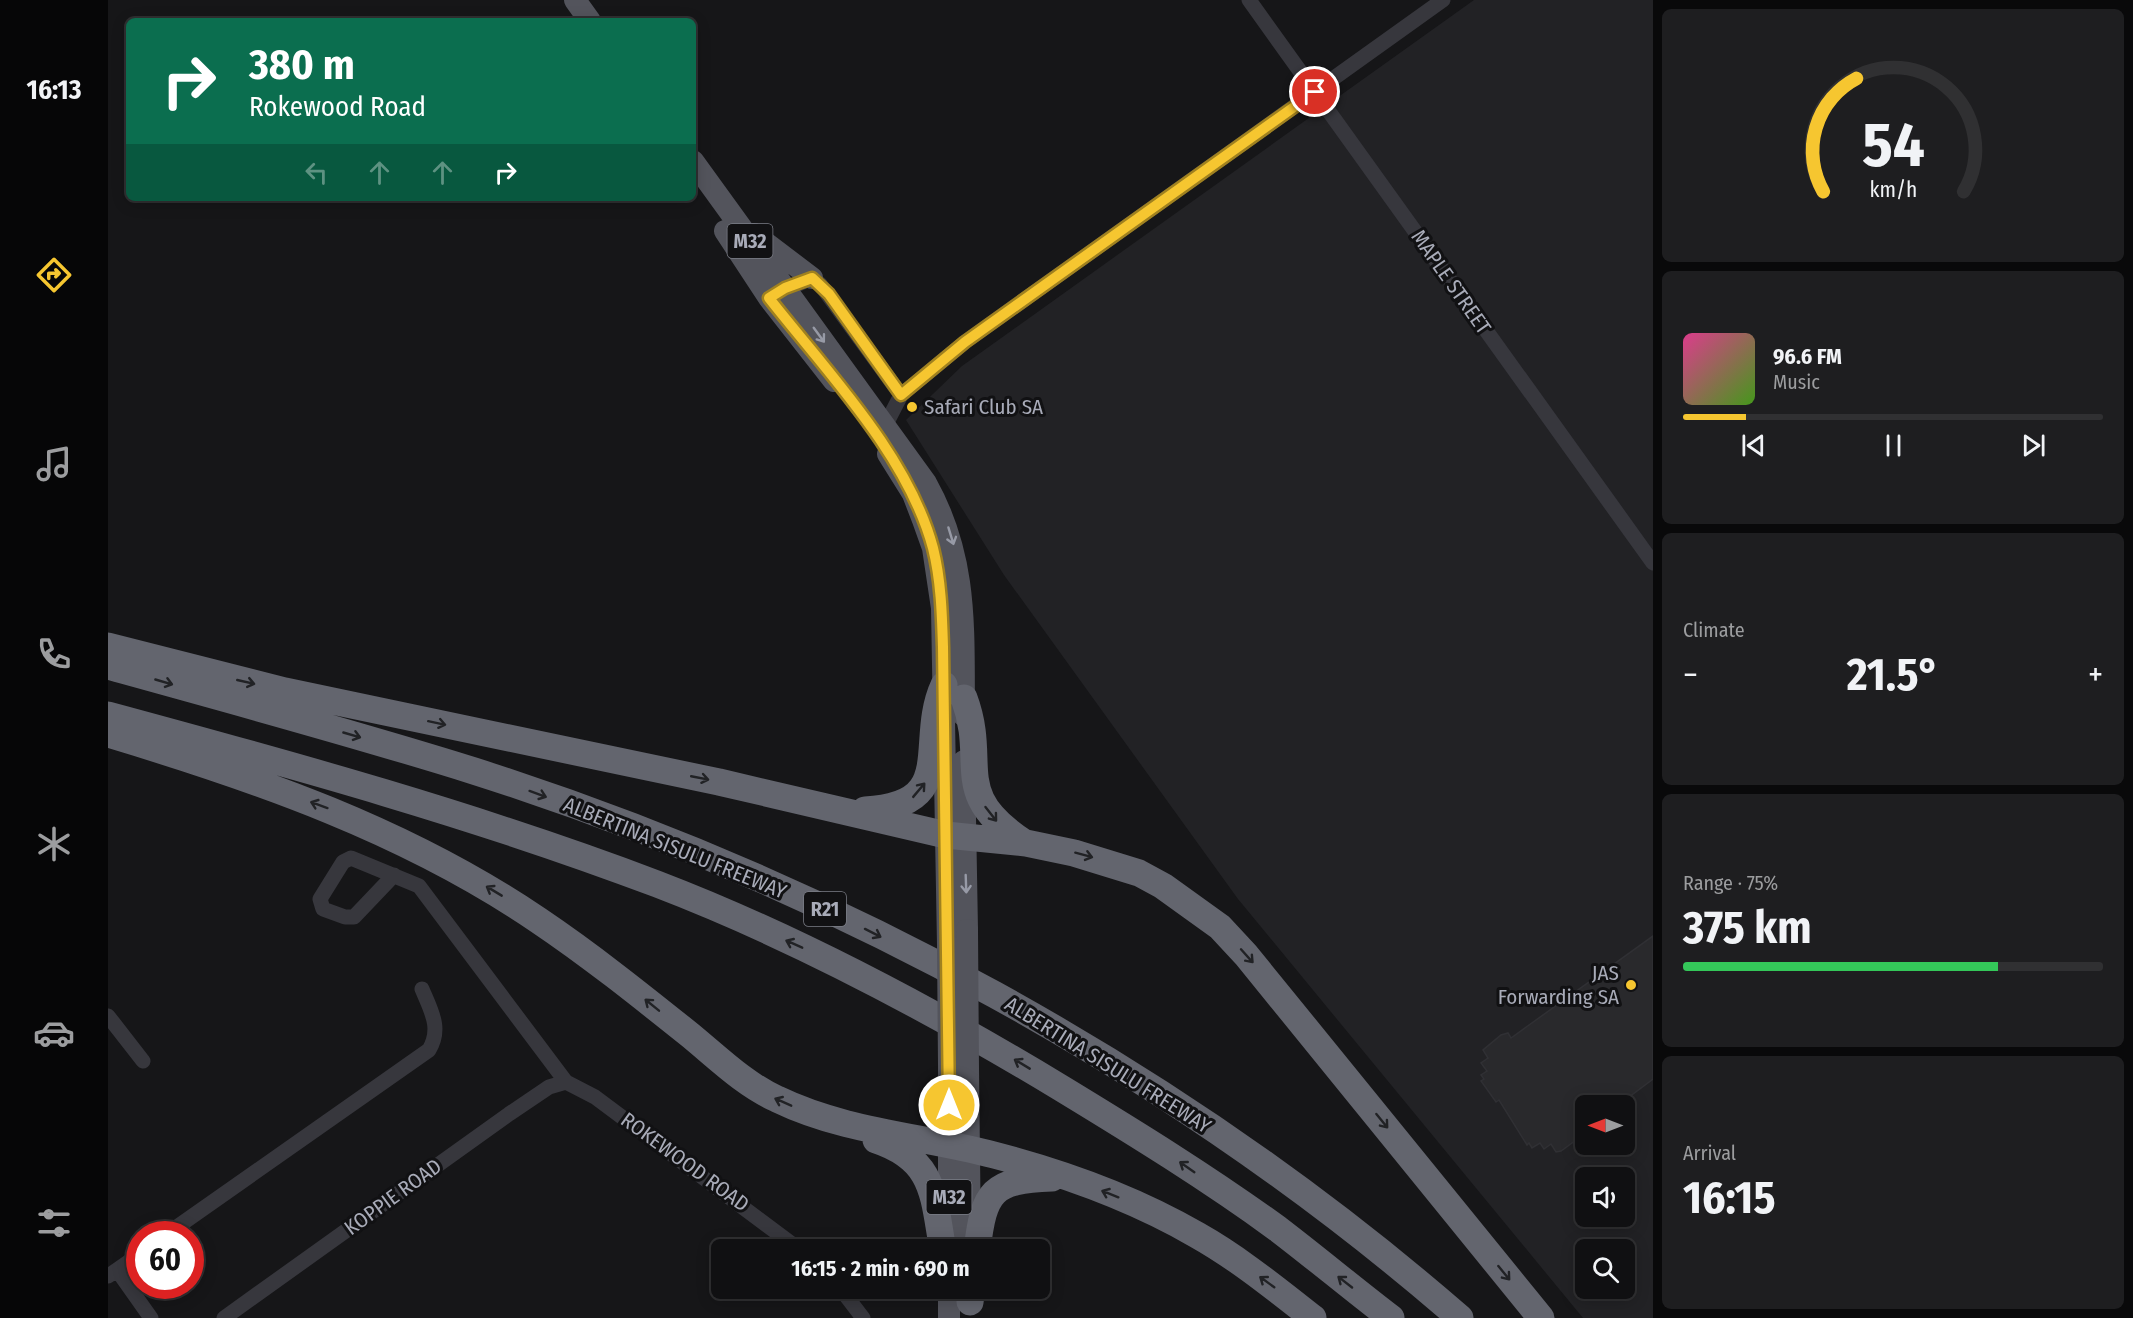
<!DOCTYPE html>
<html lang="en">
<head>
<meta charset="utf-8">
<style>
  :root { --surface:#101012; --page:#1e1e20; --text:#f1f3f6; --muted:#9c9d9f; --line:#303032; --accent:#f6c630 }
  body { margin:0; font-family:"Fira Sans Condensed",sans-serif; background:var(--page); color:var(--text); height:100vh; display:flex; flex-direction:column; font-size:22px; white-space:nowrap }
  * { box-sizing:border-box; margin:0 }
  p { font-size:20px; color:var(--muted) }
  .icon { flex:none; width:33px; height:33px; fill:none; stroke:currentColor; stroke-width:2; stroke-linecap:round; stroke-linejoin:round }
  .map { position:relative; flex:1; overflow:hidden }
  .details { display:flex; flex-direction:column; gap:9px; padding:9px; background:#09090a; width:480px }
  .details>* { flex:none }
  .banner { position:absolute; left:18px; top:18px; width:570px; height:183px; border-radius:9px; box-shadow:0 3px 15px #0003,0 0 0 2px var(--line); background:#0b6e4f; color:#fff; overflow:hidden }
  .needle { width:39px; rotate:270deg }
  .buttons { position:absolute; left:1467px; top:1095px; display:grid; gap:12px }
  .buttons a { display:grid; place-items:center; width:60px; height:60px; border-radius:9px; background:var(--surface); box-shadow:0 3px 15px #0003,0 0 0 2px var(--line); font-size:30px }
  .speed { position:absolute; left:18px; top:1221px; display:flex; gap:12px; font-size:30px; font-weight:700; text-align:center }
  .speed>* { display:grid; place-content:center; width:78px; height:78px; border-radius:50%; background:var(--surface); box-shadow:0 3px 15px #0003,0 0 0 2px var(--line); line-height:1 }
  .speed .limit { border:9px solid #d22; background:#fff; color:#111 }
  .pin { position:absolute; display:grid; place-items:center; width:51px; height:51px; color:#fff; margin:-26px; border:3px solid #fff; border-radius:50%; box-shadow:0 2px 6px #0007 }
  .me { position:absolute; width:66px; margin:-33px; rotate:0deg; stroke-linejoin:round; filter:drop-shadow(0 0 4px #0008) }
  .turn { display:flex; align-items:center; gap:21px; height:126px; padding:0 24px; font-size:27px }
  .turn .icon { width:78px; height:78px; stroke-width:2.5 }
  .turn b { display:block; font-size:42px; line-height:51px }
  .lanes { display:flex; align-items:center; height:57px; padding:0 24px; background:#0003; justify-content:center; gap:30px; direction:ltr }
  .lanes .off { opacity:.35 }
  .big { font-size:45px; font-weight:700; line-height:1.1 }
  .details .tile { flex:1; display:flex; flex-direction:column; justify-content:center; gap:9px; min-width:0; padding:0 21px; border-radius:9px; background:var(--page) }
  .details .dial { align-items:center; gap:0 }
  .dial svg { height:156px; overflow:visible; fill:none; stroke:var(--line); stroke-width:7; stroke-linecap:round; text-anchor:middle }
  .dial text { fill:var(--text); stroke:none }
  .song { display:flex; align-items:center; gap:18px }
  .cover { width:72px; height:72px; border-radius:9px; background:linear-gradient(135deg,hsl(330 70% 55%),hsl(100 70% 35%)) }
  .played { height:6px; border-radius:3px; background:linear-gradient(90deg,var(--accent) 15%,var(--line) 15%) }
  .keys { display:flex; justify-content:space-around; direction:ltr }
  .heat { display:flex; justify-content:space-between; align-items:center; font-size:33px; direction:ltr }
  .charge { height:9px; border-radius:4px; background:linear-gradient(90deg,#34c759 75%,var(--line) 0) }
  .trip { position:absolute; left:603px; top:1239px; width:339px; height:60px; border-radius:9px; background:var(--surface); box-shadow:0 3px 15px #0003,0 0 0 2px var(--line); font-weight:700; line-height:60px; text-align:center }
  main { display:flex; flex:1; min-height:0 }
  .dock { display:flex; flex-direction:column; width:108px; justify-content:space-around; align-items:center; background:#060607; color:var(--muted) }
  .dock .icon { width:42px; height:42px }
  .dock .on { color:var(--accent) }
  .dock b { font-size:27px; color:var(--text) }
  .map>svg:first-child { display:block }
</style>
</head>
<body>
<main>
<nav class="dock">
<b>16:13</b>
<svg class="icon on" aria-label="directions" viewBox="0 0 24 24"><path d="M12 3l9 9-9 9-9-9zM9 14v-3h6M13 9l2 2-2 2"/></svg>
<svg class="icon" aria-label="music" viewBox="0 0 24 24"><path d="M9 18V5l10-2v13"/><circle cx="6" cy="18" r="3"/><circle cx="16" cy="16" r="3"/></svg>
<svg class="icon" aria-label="phone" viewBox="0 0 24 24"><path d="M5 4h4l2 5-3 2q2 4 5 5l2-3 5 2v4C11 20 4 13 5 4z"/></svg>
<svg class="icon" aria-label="climate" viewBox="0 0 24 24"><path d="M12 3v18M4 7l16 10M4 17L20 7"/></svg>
<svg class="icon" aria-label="car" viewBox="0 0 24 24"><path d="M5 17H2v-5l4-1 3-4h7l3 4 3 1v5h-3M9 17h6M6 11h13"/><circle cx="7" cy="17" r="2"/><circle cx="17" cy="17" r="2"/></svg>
<svg class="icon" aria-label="filters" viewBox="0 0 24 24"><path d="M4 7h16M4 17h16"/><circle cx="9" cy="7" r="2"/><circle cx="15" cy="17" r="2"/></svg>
</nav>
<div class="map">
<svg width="1545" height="1318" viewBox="0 0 1545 1318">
  <rect width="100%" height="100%" fill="#161618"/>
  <path fill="#222225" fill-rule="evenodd" d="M1366,0h179v1318h-70l-345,-419 -234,-324 -98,-155 56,-54zM1478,1106h38v38h-38zM1478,1178h38v38h-38zM1478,1250h38v38h-38z"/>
  <path fill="#29292c" stroke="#303034" stroke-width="1.5" d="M1545,936v143l-36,27h-31v22l-8,5 -2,7 -15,11 -5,1 -5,-8 -7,5 -4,-6 -8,5 -3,-5 -2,2 -28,-45 -3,2 -15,-21 3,-2 -3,-4 6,-4 -6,-8 7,-5 -5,-8 18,-15 7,-2 3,5z"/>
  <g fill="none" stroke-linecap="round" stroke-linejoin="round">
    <path stroke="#37373d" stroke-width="15" d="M1141,0l404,563
      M669,293l35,-15 8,6 81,111
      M777,426l16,-31 64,-53 478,-342
      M286,875l-40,42h-9l-22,-8 -3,-10 23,-37 8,-4 68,28 147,196
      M0,1016l35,45
      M59,1234l262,-184c13,-22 2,-39 -7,-61
      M9,1270l34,48
      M0,1276l32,-22
      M732,1288l23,30
      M116,1318l285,-204 40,-27 17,-5 29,15 205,153"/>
    <path stroke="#53545c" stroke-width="22" d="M467,0l15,21
      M585,161l233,322c43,77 37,148 38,233
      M617,231l44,67 65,83
      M646,234l58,44
      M780,454l25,40 10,26 10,28 9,60 6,337
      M856,761l3,169
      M860,1069l2,173
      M841,1235v-170
      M841,1288v30"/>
    <path stroke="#63656e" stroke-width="27" d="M0,646l177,45 434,91 227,53 80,8 48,10 65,20 24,13 57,41 26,28 295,363
      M0,666c122,34 245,67 366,105 358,114 702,300 986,547
      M856,698c25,67 -16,95 61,145
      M0,715c185,50 370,101 549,169 141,54 275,126 404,204 74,45 147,90 217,141 38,29 75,60 113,89
      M0,734c150,45 299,97 430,186 52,35 102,75 152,115 28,23 54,49 87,64 68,33 145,37 217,56 69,18 141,44 203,80 41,23 79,54 116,83
      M757,810c95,-5 52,-67 79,-125
      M768,1140c60,20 57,56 67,110
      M869,1250c7,-59 15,-70 75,-72
      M862,1302l2,-14"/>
    <path stroke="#53545c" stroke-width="22" d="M859,930l1,139
      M840,945l1,120"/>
  </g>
  <defs><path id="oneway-shaft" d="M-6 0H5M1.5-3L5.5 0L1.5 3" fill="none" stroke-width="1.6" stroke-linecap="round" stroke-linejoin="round" transform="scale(1.5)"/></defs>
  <g stroke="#979aa6">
    <use href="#oneway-shaft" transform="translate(711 335) rotate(54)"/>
    <use href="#oneway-shaft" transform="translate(843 536) rotate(73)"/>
    <use href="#oneway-shaft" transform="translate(858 884) rotate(88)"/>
  </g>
  <g stroke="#212225">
    <use href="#oneway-shaft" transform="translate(56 682) rotate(16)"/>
    <use href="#oneway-shaft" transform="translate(138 682) rotate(13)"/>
    <use href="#oneway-shaft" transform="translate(329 723) rotate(12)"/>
    <use href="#oneway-shaft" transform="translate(244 735) rotate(16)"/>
    <use href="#oneway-shaft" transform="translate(592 778) rotate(11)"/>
    <use href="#oneway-shaft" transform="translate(811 790) rotate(-50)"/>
    <use href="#oneway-shaft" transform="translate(430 794) rotate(20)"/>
    <use href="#oneway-shaft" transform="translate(211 805) rotate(-160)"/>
    <use href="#oneway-shaft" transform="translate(883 814) rotate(52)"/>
    <use href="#oneway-shaft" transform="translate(976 855) rotate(15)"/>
    <use href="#oneway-shaft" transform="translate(386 891) rotate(-149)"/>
    <use href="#oneway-shaft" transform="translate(765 933) rotate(27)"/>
    <use href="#oneway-shaft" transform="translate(686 944) rotate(-156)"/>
    <use href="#oneway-shaft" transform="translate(1139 956) rotate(48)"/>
    <use href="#oneway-shaft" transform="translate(544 1005) rotate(-141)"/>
    <use href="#oneway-shaft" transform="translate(914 1064) rotate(-149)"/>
    <use href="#oneway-shaft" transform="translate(675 1102) rotate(-156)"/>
    <use href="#oneway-shaft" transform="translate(1274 1121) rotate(51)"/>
    <use href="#oneway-shaft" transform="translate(1079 1167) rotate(-145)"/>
    <use href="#oneway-shaft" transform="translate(1002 1194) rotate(-158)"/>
    <use href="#oneway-shaft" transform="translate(1396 1273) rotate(51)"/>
    <use href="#oneway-shaft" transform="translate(1159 1282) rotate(-144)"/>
    <use href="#oneway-shaft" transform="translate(1237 1282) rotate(-142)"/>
  </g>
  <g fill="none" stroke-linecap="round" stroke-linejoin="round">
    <g stroke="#a0811f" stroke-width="15">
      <path id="route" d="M841,1105l-6,-458c-1,-33 -2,-67 -10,-99 -25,-93 -106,-176 -164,-250l16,-10 27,-10 17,16 72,101 64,-53 350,-250"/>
    </g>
    <use href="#route" stroke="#f6c630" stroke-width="10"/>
  </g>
  <g fill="#f6c630" stroke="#111113" stroke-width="2">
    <circle cx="804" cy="407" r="6"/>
    <circle cx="1523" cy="985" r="6"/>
  </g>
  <g text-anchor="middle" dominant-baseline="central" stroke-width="6" stroke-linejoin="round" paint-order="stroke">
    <g fill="#111113" stroke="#7b7d86" stroke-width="1.5">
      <rect x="619.5" y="224" width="45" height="34" rx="4.5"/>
      <rect x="696" y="892" width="42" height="34" rx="4.5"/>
      <rect x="818.5" y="1180" width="45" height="34" rx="4.5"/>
    </g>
    <g font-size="20" font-weight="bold" fill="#a8abb8">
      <text x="642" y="241">M32</text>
      <text x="717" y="909">R21</text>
      <text x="841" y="1197">M32</text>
    </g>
    <g font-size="21" fill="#a8abb8" stroke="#111113">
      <text transform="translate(1343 282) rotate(55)">MAPLE STREET</text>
      <text transform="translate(567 848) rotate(22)">ALBERTINA SISULU FREEWAY</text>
      <text transform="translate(1000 1065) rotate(32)">ALBERTINA SISULU FREEWAY</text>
      <text transform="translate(577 1162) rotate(36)">ROKEWOOD ROAD</text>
      <text transform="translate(285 1197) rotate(-36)">KOPPIE ROAD</text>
    </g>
    <g font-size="21" fill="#a8abb8" stroke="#111113" text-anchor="start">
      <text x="816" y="407">Safari Club SA</text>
      <text x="1511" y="973" text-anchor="end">JAS<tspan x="1511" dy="24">Forwarding SA</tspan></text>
    </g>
  </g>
</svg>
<div class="buttons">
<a><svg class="needle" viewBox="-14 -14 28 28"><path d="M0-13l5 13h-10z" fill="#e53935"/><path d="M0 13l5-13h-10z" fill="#9c9d9f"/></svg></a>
<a><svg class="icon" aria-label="sound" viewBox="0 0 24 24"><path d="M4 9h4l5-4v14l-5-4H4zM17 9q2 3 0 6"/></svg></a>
<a><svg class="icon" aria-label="search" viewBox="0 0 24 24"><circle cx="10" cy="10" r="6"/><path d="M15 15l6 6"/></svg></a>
</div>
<div class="speed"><div class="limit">60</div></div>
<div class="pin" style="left:1207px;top:92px;background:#d93025"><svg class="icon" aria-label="arrive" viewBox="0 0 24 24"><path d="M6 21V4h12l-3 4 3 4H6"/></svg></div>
<svg class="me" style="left:841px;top:1105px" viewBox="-20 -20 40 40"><circle r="17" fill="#f6c630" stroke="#fff" stroke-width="3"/><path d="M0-11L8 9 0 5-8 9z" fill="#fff"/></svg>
<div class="trip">16:15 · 2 min · 690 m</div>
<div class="banner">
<div class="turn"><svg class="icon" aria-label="right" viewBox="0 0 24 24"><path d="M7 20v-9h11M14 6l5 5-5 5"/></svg><div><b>380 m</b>Rokewood Road</div></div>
<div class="lanes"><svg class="icon off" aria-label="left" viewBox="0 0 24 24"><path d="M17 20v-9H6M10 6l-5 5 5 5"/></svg><svg class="icon off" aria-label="ahead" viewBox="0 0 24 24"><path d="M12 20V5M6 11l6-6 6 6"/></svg><svg class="icon off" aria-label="ahead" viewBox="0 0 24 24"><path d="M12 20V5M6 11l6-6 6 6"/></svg><svg class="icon" aria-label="right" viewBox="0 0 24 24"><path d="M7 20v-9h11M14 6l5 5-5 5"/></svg></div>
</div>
</div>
<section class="details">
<div class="tile dial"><svg viewBox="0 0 100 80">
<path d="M14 69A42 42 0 1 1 86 69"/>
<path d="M14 69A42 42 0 0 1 31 11" stroke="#f6c630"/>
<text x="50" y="56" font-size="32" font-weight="700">54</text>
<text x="50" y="72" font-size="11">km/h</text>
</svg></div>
<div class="tile">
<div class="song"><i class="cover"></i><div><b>96.6 FM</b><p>Music</p></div></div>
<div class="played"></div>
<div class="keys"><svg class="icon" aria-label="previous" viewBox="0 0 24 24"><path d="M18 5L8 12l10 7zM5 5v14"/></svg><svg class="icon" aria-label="pause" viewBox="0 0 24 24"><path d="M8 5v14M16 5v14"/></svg><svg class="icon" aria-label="next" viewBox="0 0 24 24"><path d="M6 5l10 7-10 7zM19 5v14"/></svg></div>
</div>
<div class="tile"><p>Climate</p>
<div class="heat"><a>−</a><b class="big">21.5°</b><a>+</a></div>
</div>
<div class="tile"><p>Range · 75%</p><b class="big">375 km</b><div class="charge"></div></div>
<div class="tile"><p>Arrival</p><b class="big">16:15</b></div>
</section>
</main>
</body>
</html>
